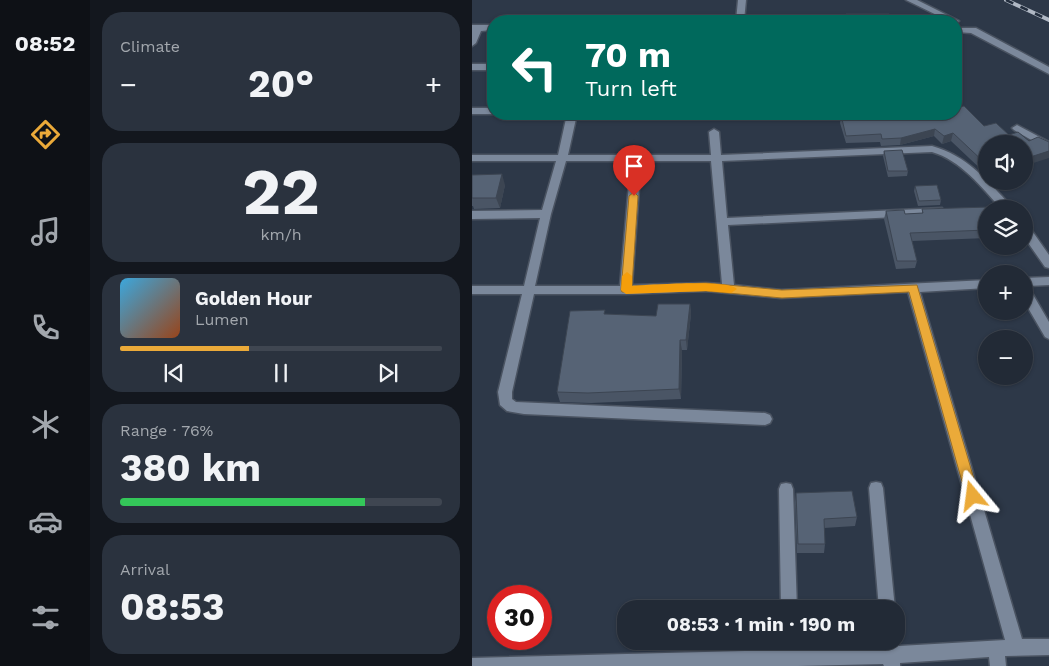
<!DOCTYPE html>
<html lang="en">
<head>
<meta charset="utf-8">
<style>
  :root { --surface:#222a36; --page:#2a323e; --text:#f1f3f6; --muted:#a2a7ad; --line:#3f4651; --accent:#ebaa39 }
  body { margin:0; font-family:"Work Sans",sans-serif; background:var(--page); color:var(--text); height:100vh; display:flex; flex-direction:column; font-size:19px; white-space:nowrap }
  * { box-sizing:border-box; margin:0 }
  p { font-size:16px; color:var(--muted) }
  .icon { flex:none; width:28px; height:28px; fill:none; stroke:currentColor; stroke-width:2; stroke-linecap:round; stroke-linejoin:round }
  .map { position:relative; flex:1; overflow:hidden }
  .sheet { display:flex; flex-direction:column; gap:12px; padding:12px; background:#13171e; width:382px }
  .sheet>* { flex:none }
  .banner { position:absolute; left:15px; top:15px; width:475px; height:105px; border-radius:20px; box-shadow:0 1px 4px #0004,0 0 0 1px var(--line); background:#00695c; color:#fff; overflow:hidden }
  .buttons { position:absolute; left:506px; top:135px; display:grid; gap:10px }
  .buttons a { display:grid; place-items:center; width:55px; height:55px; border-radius:50%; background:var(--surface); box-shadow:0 1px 4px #0004,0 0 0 1px var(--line); font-size:25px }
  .speed { position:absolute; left:15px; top:585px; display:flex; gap:10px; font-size:25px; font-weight:700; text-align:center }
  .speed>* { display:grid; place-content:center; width:65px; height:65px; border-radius:50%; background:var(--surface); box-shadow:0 1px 4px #0004,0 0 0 1px var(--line); line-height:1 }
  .speed .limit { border:8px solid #d22; background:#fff; color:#111 }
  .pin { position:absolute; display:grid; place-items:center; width:42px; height:42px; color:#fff; margin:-51px -21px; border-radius:50% 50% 50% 0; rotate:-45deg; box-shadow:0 0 5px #0007 }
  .pin .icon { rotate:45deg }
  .me { position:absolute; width:55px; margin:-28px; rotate:344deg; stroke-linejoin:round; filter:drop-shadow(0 0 4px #0008) }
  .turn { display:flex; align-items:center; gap:18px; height:105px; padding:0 15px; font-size:22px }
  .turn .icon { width:65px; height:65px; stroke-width:2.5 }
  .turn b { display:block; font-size:35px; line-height:42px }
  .big { font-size:38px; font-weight:700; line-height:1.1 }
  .sheet .card { flex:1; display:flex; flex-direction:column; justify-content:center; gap:8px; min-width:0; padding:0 18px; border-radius:20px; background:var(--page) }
  .sheet .dial { align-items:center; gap:0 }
  .dial b { font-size:65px; line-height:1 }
  .song { display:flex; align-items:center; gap:15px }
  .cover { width:60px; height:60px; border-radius:8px; background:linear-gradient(135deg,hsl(200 70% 55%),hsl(20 70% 35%)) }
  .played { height:5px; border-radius:2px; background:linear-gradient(90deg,var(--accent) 40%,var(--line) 40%) }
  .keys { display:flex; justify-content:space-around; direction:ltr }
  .heat { display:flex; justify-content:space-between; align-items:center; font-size:28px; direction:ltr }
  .charge { height:8px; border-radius:4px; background:linear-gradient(90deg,#34c759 76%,var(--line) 0) }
  .trip { position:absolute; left:145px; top:600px; width:288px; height:50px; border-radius:20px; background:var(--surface); box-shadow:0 1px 4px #0004,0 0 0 1px var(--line); font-weight:700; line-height:50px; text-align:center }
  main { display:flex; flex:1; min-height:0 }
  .menu { display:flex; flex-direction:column; width:90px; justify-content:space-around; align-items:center; background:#0e1116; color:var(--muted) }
  .menu .icon { width:35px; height:35px }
  .menu .selected { color:var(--accent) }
  .menu b { font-size:22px; color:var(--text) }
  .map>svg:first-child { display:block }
</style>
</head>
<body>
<main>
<nav class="menu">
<b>08:52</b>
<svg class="icon selected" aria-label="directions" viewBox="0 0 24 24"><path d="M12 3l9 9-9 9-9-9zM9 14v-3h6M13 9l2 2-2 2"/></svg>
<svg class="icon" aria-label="music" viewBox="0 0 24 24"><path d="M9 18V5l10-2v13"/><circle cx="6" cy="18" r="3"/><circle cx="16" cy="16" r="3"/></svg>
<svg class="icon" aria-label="phone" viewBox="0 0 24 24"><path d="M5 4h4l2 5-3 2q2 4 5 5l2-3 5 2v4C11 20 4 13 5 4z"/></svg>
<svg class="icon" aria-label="climate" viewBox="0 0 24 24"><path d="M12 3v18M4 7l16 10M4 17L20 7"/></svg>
<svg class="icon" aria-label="car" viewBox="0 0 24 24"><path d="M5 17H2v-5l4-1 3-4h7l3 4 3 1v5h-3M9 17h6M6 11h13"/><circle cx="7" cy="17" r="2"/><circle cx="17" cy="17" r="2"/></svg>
<svg class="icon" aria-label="filters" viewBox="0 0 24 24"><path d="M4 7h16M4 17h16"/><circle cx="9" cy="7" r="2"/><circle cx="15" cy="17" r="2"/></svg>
</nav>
<section class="sheet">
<div class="card"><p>Climate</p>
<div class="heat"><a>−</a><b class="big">20°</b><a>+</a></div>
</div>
<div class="card dial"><b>22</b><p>km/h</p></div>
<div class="card">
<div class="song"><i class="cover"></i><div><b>Golden Hour</b><p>Lumen</p></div></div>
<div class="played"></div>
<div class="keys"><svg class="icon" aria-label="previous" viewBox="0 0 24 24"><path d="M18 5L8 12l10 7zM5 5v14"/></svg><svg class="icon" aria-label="pause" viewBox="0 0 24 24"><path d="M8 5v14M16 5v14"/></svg><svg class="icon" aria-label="next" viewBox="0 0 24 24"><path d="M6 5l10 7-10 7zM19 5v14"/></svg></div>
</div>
<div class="card"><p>Range · 76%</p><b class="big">380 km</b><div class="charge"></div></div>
<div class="card"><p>Arrival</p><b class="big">08:53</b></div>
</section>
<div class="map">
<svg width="577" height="666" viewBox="0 0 577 666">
  <rect width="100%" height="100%" fill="#2d3848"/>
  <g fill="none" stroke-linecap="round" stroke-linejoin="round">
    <g stroke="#4a5361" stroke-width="3">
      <path id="street" d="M266,0h8l-2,21h-8z
        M434,0h11l42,21 -3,2v-2h-7z
        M0,25h21v5l-12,1 -5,12 -4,3z
        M484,28h20l73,39v7l-78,-41 -15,-1z
        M0,64h21v6h-21z
        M0,108h21l1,6h-22z
        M95,114h10l-9,41h143l-2,-23 5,-3 5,3 2,23 211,-9c34,9 56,35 79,60l1,3h-11c-19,-22 -41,-49 -69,-57l-210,9 5,57 215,-10 1,3 -5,4 -210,10 6,60 47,5 206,-10v8l-67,4 102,347h27v16l-44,1 1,10h-16l-1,-9 -89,6v3h-16l-1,-2 -85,2h-326v-8l310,-8v-9h16v8l84,-2v-6h14v-6l3,11 106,-6 -97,-348 -127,6 -75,-7 -80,3h-92l-22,98v7l4,3 249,11 5,2 2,4 -2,4 -5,2 -241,-11 -17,-3 -7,-6 -2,-13 24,-98h-50v-8h52l16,-68 -68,1v-8l70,-1 14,-49h-84v-6h86zM94,161h65l-11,125h-85l16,-72zM169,161h70l11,123 -16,-1 -74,2z
        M545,125l32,17v8l-35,-20 -2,-2z
        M552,224l4,1 21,30v13l-4,-1 -21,-30z
        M577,277v8l-21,1 21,36v17l-4,-2 -21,-36v-23z
        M404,482l5,1 2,5 12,121h-16l-10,-121 2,-5z
        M314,483l5,1 2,5 4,120h-16l-2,-120 2,-5z"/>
    </g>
    <use href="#street" fill="#7b889b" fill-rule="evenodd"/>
    <g stroke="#b0b8c4" stroke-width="4">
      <path id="rail" d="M534,0l43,20"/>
    </g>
    <use href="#rail" stroke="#232e3e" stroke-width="2.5" stroke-dasharray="8" stroke-linecap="butt"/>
  </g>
  <path fill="#4a5565" d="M370,114h86l56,12 45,15 20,1 -62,2v31l-36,-34 -9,3 -8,-8 -34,9 -19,1 -1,-4 -34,1 -6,-20 1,-8h2z
    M412,151l24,20 -1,5 -19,1 -5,-21z
    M0,175l33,10 -5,23 -26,1 -1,-3h-1z
    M443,186l26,14 -1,5 -22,1 -4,-15z
    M450,209h65v29l-75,3 5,20 -2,7 -19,1 -12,-50 2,-8 19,3 17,-1z
    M218,304l1,10 -4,36h-5l-1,49 -90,4 -31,-1 -3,-10 49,-78 50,2z
    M324,493l61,24 -2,9 -31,2 1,16 -1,9h-27l-2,-51z"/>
  <path fill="#3c4552" d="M463,129l-1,7 -34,9 1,-7z
    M481,133l-2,8 -9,3 2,-8z
    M577,151v7l-25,8v-7z
    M30,174l3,11 -5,23 -4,-10z
    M218,304l1,10 -4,36 -1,-10z
    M208,340l2,10 -1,49 -2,-10z"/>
  <path fill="#566375" stroke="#3c4552" d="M374,14h43l2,7h-43z
    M492,106l20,20 12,-3 13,12 9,-3 11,9 9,-4 11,5v9l-25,8v-15h-37v21l-34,-32 -9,3 -9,-7 -34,9 -19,1 -1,-5 -35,2 -5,-21h3v-1h112v-6z
    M430,150l6,21h-20l-4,-20z
    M30,174l-6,24h-24v-23z
    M465,185l4,15 -22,1 -4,-15z
    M517,207l1,2h-3v21l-77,3 7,28h-20l-11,-50 18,-1 1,4 18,-1 -1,-4z
    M186,304h32l-4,36h-6l-1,49 -91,4 -31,-1 13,-81 35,-1 -1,4 52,2z
    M380,491l5,26 -33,2 1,25h-27l-2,-51z"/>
  <path fill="#ebaa39" stroke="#996e25" d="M162,192l4,4 -6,90 74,-3 76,7 135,-5 62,211 -2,4h-9l-2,-4 -57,-204 -127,6 -76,-7 -84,1 -1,-2 8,-94z"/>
  <path fill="#f59e0b" d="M155,272l5,4v10c17,-1 96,-7 105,3l-6,4 -25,-2 -80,3 -5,-4 1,-14z"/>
</svg>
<div class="buttons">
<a><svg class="icon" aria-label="sound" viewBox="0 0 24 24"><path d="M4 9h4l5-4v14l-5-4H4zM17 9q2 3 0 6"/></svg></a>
<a><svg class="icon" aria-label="layers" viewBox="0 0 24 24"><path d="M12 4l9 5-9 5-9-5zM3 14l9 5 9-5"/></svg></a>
<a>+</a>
<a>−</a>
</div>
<div class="speed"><div class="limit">30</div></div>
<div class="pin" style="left:162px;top:196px;background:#d93025"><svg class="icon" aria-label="arrive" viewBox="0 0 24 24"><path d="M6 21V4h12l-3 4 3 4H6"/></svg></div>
<svg class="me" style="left:501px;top:496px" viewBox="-20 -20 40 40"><path d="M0-17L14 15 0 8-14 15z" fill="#ebaa39" stroke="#fff" stroke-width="4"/></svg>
<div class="trip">08:53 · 1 min · 190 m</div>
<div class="banner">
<div class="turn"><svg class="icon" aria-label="left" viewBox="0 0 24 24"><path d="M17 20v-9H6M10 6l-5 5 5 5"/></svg><div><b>70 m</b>Turn left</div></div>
</div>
</div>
</main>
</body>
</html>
